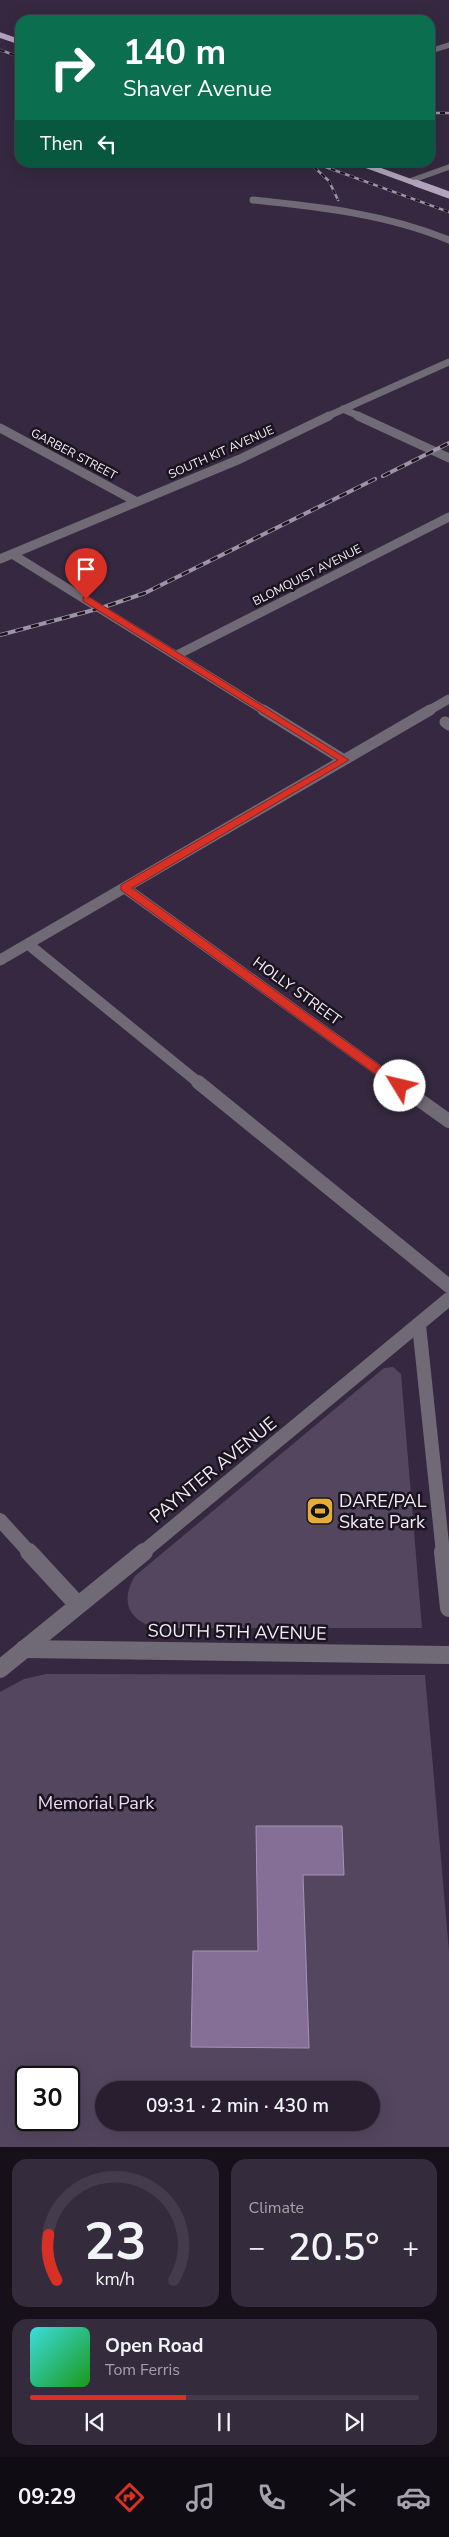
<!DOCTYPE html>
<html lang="en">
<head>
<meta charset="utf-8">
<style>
  :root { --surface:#281e30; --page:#342b3c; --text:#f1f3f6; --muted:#a5a2ab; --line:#443c4c; --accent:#d93025 }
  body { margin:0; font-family:"Nunito Sans",sans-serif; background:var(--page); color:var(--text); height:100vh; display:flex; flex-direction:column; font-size:19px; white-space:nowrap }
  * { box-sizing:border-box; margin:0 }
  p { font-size:16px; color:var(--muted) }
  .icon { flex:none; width:28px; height:28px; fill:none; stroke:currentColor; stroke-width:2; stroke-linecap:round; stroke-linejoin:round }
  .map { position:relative; height:2147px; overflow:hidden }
  .details { display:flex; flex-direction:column; gap:12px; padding:12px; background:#16101a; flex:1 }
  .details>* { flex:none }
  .hud { position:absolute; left:15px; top:15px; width:420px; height:152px; border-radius:15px; box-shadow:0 5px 20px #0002,0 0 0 1px var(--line); background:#0b6e4f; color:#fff; overflow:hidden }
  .speed { position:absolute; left:15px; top:2066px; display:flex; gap:10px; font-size:25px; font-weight:700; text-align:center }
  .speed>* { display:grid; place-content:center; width:65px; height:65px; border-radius:50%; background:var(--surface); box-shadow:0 5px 20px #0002,0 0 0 1px var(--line); line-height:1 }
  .speed .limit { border:2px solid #111; border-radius:8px; background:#fff; color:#111 }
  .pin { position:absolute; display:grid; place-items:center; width:42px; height:42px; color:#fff; margin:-51px -21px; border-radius:50% 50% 50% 0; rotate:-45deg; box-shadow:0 0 5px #0007 }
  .pin .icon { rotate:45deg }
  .me { position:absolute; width:55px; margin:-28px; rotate:306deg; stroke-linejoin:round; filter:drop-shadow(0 0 4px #0008) }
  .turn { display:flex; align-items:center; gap:18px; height:105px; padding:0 25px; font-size:22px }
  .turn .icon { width:65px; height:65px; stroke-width:2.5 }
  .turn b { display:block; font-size:35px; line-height:42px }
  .then { display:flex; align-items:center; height:48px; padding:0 25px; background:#0003; gap:10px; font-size:19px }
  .big { font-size:38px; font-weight:600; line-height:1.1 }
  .details .card { flex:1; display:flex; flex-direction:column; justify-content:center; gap:8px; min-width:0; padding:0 18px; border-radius:15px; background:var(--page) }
  .details .dial { align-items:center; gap:0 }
  .dial svg { height:130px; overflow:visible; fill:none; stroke:var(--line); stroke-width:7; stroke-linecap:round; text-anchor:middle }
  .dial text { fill:var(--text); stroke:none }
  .song { display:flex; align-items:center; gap:15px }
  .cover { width:60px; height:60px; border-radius:8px; background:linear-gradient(135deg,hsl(180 70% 55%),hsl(120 70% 35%)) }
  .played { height:5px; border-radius:2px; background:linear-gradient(90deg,var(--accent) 40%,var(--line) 40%) }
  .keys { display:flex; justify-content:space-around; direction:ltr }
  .heat { display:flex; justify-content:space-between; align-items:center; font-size:28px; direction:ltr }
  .details .tiles { flex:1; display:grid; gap:12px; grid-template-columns:1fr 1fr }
  .card:last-child { grid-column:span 2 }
  .trip { position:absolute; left:95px; top:2081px; width:285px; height:50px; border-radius:25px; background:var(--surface); box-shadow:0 5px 20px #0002,0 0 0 1px var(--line); font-weight:600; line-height:50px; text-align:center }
  .tab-bar { display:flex; height:80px; justify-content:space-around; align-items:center; background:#100c13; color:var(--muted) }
  .tab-bar .icon { width:35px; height:35px }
  .tab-bar .on { color:var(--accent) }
  .tab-bar b { font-size:22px; color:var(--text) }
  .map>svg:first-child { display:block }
</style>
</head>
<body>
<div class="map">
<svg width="449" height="2147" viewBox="0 0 449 2147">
  <rect width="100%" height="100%" fill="#352840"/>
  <path fill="#54465f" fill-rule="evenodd" d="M393,1367l8,7 21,254h-266c-28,-8 -36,-27 -21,-52l249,-208z
    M46,1674l379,1 24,276v196h-449v-455l24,-13zM26,2078h43v42h-43zM104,2090h267v32h-267z"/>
  <path fill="#856f97" stroke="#a694b5" d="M256,1826h86l2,49h-41l6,173 -118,-1 2,-96h65z"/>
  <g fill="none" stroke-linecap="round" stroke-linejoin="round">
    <path stroke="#706a76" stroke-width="5.5" d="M430,51l19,-6
      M410,181l39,-14"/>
    <path stroke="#706a76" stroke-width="7" d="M253,200c67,7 133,14 196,40
      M343,409l18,8
      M326,417l123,-55"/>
    <path stroke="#706a76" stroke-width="9" d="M358,416l91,42
      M0,428l137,74
      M12,554l253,157
      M0,559l240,-100 89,-43
      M177,655l272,-138
      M428,711l21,-12"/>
    <path stroke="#706a76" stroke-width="11" d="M263,710l81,50
      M445,722l4,3
      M125,888l271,195
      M28,944l171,139
      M0,960l430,-250"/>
    <path stroke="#706a76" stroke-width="14" d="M198,1082l251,204
      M394,1082l55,39
      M419,1325l24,228
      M0,1520l30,33"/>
    <path stroke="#706a76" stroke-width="18" d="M29,1552l49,53
      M443,1552l6,56
      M24,1649l425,6"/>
    <path stroke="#706a76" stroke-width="14" d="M142,1553l307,-254"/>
    <path stroke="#706a76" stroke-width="18" d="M0,1669l144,-117"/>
    <path stroke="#b1a4bc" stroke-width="5.5" d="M0,35l20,7
      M357,162l63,23"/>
    <path stroke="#b1a4bc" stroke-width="7" d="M416,183l33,12"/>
    <g stroke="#9e94a7" stroke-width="2.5">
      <path id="rail-far1" d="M0,50l20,7
        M430,113h19
        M312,162l137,50
        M314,167l15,14 9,19"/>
    </g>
    <g stroke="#9e94a7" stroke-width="4">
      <path id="rail" d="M383,476l66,-33
        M0,635l101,-27 44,-15 230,-114"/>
    </g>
    <use href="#rail-far1" stroke="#1a141e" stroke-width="2" stroke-dasharray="5" stroke-linecap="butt"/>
    <use href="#rail" stroke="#1a141e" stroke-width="2.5" stroke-dasharray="8" stroke-linecap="butt"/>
  </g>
  <path fill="#d93025" stroke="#8d1f18" d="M83,597h6l260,163 -217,128 272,195v6h-8l-275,-199v-5l217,-125 -255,-159z"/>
  <defs>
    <g id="stadium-square" transform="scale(1.4375)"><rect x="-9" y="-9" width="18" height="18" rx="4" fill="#e4ae35" stroke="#1a141e"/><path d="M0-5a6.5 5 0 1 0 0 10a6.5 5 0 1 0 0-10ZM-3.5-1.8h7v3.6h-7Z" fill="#111"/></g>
  </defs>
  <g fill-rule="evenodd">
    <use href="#stadium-square" x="320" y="1511"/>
  </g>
  <g text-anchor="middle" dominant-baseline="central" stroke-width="5" stroke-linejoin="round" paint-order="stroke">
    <g font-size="12" fill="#f4ecfb" stroke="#1a141e">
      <text transform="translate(221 452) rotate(-24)">SOUTH KIT AVENUE</text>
      <text transform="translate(74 454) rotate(28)">GARBER STREET</text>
      <text transform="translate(307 575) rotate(-27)">BLOMQUIST AVENUE</text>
    </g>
    <g font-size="15" fill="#f4ecfb" stroke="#1a141e">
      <text transform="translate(297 991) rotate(36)">HOLLY STREET</text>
    </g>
    <g font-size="18" fill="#f4ecfb" stroke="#1a141e">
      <text transform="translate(213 1470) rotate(-39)">PAYNTER AVENUE</text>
      <text transform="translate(237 1632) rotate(1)">SOUTH 5TH AVENUE</text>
    </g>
    <g font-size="18" fill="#f4ecfb" stroke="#1a141e" text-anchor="start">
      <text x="339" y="1501">DARE/PAL<tspan x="339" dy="21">Skate Park</tspan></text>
    </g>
    <g font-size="18" fill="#eadcf6" stroke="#1a141e">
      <text x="96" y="1803">Memorial Park</text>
    </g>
  </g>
</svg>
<div class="speed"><div class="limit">30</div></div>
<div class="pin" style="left:86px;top:599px;background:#d93025"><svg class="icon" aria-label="arrive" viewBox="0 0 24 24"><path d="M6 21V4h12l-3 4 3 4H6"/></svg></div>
<svg class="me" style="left:400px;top:1086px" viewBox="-20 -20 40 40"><circle r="19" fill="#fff"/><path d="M0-13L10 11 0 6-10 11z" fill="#d93025"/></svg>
<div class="trip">09:31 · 2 min · 430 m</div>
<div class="hud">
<div class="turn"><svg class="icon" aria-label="right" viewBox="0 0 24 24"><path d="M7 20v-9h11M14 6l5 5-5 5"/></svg><div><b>140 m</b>Shaver Avenue</div></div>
<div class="then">Then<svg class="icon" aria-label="left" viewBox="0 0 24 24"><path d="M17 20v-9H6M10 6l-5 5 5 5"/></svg></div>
</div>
</div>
<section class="details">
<div class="tiles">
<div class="card dial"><svg viewBox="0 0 100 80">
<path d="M14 69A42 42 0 1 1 86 69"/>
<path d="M14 69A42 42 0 0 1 9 41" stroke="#d93025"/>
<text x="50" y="56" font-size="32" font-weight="700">23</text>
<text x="50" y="72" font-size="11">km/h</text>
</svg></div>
<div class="card"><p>Climate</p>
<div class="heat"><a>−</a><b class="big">20.5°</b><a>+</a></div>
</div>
<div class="card">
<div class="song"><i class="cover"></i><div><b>Open Road</b><p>Tom Ferris</p></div></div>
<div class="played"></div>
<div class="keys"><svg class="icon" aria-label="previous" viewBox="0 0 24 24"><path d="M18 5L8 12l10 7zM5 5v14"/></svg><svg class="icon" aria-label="pause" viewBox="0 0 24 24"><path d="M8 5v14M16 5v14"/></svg><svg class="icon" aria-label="next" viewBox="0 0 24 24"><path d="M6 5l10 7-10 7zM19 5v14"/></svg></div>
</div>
</div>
</section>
<nav class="tab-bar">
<b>09:29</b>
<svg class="icon on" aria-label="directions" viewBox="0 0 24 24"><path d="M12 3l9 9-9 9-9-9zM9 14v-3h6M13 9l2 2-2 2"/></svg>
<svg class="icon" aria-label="music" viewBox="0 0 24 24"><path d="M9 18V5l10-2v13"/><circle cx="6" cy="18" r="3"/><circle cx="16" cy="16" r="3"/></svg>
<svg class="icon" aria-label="phone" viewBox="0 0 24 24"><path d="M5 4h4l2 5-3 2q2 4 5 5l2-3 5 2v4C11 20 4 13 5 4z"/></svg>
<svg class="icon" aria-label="climate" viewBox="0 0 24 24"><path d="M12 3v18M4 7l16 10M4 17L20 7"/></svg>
<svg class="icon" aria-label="car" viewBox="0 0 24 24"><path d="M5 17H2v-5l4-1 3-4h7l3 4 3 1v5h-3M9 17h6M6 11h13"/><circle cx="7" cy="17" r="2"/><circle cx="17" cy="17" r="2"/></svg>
</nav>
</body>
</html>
